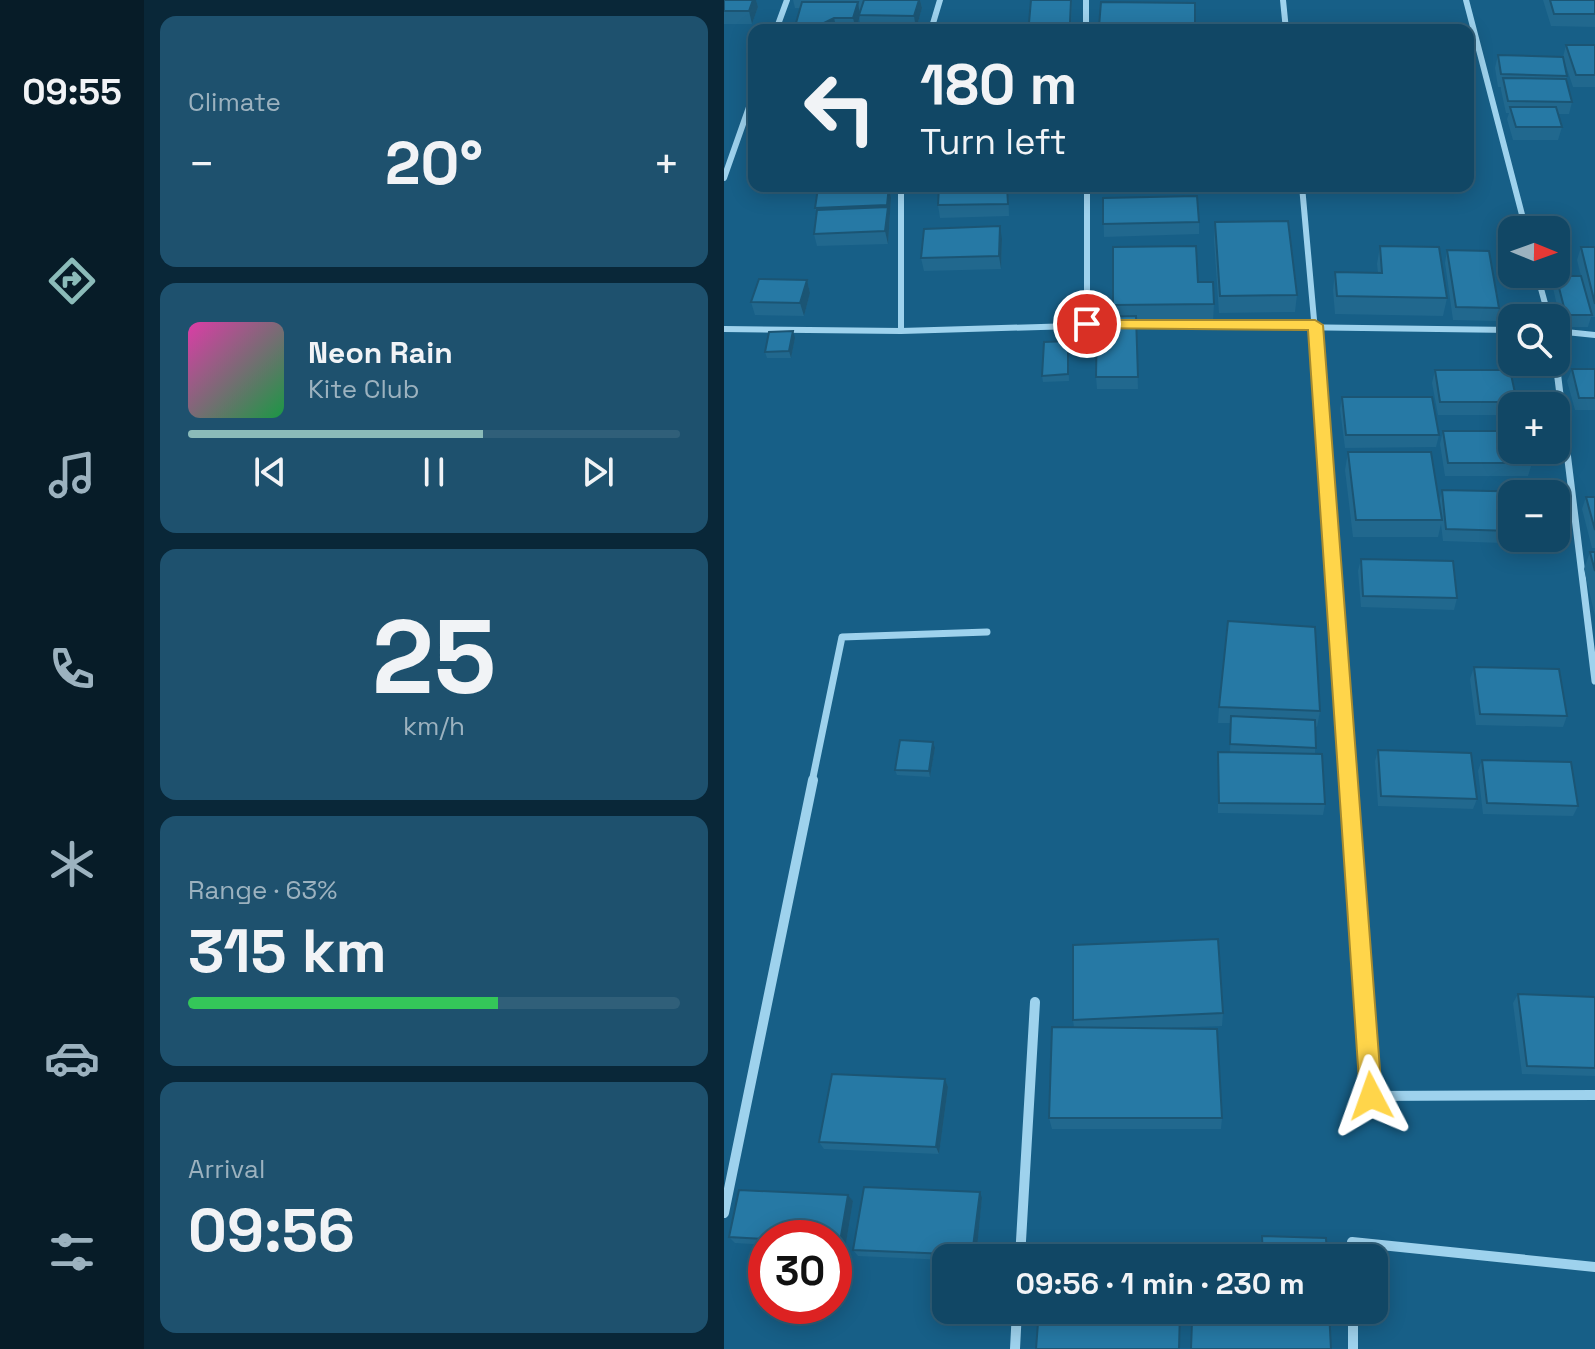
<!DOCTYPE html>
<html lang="en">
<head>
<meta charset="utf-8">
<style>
  :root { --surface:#114765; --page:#1e516e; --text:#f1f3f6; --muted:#9cb2bf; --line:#305f79; --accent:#8bbbb9 }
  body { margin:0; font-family:"Space Grotesk",sans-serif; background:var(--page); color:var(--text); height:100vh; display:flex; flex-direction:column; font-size:30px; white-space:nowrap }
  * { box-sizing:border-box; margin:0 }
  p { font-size:26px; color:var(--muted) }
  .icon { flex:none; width:44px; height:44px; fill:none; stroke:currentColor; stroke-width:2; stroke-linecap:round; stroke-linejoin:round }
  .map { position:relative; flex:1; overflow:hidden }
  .sheet { display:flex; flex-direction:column; gap:16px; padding:16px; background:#092738; width:580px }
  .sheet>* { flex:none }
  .hud { position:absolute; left:24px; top:24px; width:726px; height:168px; border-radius:16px; box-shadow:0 4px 20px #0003,0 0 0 2px var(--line); background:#114765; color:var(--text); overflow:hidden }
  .needle { width:52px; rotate:91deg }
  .controls { position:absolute; left:774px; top:216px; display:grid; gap:16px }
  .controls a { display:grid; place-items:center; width:72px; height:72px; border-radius:16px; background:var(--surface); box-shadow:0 4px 20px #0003,0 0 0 2px var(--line); font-size:40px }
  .speed { position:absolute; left:24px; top:1220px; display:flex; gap:16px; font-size:40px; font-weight:700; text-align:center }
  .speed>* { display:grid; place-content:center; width:104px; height:104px; border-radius:50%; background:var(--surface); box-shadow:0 4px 20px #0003,0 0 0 2px var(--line); line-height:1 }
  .speed .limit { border:12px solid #d22; background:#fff; color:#111 }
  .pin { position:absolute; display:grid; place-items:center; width:68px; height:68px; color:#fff; margin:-34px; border:4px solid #fff; border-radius:50%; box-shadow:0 2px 8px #0007 }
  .me { position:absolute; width:88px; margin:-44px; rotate:356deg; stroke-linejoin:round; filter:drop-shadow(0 0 6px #0008) }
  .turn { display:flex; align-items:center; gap:28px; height:168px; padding:0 40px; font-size:36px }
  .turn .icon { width:104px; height:104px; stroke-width:2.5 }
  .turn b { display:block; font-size:56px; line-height:68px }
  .big { font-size:60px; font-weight:700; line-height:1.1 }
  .sheet .card { flex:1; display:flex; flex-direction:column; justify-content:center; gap:12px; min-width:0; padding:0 28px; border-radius:16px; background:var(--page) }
  .sheet .dial { align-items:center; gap:0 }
  .dial b { font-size:104px; line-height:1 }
  .song { display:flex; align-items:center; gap:24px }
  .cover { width:96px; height:96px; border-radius:12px; background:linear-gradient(135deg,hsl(320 70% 55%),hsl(140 70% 35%)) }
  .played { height:8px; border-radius:4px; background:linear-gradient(90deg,var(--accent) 60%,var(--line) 60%) }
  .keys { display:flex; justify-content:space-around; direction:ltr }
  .heat { display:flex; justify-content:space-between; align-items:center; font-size:44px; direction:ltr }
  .charge { height:12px; border-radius:6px; background:linear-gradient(90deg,#34c759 63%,var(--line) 0) }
  .trip { position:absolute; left:208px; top:1244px; width:456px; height:80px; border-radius:16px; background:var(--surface); box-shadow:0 4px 20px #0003,0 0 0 2px var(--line); font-weight:700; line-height:80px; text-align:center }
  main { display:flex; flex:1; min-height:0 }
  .tabs { display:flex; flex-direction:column; width:144px; justify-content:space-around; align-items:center; background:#071c28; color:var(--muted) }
  .tabs .icon { width:56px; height:56px }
  .tabs .on { color:var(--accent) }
  .tabs b { font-size:36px; color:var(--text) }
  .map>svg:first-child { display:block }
</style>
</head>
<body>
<main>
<nav class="tabs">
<b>09:55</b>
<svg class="icon on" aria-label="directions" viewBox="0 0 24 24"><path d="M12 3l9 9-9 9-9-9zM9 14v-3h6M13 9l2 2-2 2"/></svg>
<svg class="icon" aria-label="music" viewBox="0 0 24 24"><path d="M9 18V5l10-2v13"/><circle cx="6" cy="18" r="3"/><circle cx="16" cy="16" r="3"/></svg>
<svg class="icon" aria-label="phone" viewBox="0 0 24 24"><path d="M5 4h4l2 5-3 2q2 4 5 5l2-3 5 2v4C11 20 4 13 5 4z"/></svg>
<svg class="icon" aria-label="climate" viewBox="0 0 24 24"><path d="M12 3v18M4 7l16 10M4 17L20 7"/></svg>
<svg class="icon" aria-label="car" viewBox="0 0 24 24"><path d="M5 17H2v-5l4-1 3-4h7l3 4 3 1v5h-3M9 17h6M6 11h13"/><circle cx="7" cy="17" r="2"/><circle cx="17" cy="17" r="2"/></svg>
<svg class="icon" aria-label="filters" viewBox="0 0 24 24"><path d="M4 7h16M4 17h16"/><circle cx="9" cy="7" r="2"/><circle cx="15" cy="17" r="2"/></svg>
</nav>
<section class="sheet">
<div class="card"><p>Climate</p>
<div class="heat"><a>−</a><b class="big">20°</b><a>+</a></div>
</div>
<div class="card">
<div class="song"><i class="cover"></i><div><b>Neon Rain</b><p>Kite Club</p></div></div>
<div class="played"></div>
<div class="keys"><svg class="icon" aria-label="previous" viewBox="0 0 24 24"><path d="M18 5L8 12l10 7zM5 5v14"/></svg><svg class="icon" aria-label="pause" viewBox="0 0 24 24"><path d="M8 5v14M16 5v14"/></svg><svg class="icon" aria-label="next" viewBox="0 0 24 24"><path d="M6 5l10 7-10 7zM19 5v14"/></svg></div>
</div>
<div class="card dial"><b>25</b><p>km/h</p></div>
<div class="card"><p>Range · 63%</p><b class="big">315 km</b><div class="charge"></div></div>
<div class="card"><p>Arrival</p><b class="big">09:56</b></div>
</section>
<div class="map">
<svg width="871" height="1349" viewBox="0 0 871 1349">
  <rect width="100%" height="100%" fill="#175f87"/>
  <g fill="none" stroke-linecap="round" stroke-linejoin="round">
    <path stroke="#9ed2ed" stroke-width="6" d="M362,0v30
      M559,0l3,30
      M742,0l60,230
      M52,30l11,-30
      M207,30l9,-30
      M0,178l30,-85
      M177,186v145
      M363,186v138
      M578,186l14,156
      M813,274l12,44
      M401,325l387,5
      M0,329l177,2 206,-6
      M832,331l39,4"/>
    <path stroke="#9ed2ed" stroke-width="7" d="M592,340l32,442
      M832,362l39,319
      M88,782l30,-145 145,-5"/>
    <path stroke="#9ed2ed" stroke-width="10" d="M624,780l23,316 224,-1
      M0,1213l89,-433
      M296,1258l15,-256
      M628,1258v-16l243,25
      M629,1310v39
      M291,1349l2,-39"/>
  </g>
  <path fill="#21688e" d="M0,0h32l2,7 -6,17h-28z
    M69,0h127l2,8 -6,21 -55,-1 -2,-11 -3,13h-59l-1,-7 5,-15h-6z
    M348,0l-1,30h-42v-7z
    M819,0h52v27l-44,-1z
    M377,2l94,1v26l6,1h-102z
    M842,45h29v42h-22l-10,-30z
    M774,55l69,21 -1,3 6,23 -3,12h-11l4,13 -4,13h-45l-6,-21 2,-6h-3l-5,-23v-3h-3l-3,-19z
    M165,186l2,12 -3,46 -71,2 -3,-12 3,-20 -2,-6z
    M215,186h69l1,30 -69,2 -2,-13z
    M379,198l96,24v12l-95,3z
    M491,222l82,73 -2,17 -76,1 -5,-73z
    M278,239l-1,30 -77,2 -3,-13z
    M656,246l67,52 -4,18 -108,-2 -2,-24 2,-18 43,1 -1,-9z
    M389,247l85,35 16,22 -1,18 -77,1 2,66h-41l-1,-12 17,-60z
    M857,247h14v70h-4l-3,10h-26l-9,-39 3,-12h25l-4,-16z
    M723,250l52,58 -3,13 -43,-1 -8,-57z
    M83,280l3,13 -6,23 -49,-1 -4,-13z
    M71,338l-4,20h-24l-2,-6z
    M344,341l1,40 -26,1 -1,-6z
    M848,369h23v41h-20l-8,-29z
    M711,370l82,32 -1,4h-4v9h-74l-6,-32z
    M618,397l97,38 -3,12 -91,1 -5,-39z
    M719,431l89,32 -4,13h-83l-5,-32z
    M624,452l91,50 3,-12 70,4v44h24l-2,6 -91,-3 -2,-17 -3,13h-85l-8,-67z
    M862,497h9v51h-3l-10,-39z
    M866,552h5v64l-11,-47z
    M637,559l96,39 -3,12 -93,-3 -3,-36z
    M750,667l93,49 -4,11 -87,-2 -6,-46z
    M495,707l101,4 -3,16 -2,-1v28l10,50 -2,11 -105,-2v-61h12l1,-29h-13z
    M211,748l-5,29 -33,-2 -2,-5z
    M654,750l99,49 -4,10 -95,-3 -3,-45z
    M758,760l96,46 -5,10 -90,-2 -5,-43z
    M794,994l77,3v79l-73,-2 -9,-71z
    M499,1013l-1,13 -55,2 55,90 -1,11h-169l-3,-11 25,-91 -1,-7z
    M221,1079l3,8 -9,67 -115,-5 -5,-7z
    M124,1195l5,6 -8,48 -11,-1v-10h-68v7l-31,-2 -6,-6z
    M258,1198l-6,60h-30v2l-88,-4 -5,-6z
    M538,1236l65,22h-67v-13z
    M538,1310h67l2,39h-140l1,-28 70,2z"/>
  <path fill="#1b5574" d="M29,0h3l2,7 -6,17 -3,-13z
    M195,0h1l2,8 -6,21 -2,-13z
    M134,2l2,13 -4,15 -3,-12z
    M110,18l3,12h-11l-2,-7z
    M165,186l2,12 -3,46 -3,-13z
    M276,226l2,13 -1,30 -2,-13z
    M83,280l3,13 -6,23 -4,-13z
    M69,331l2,7 -4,20 -2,-7z
    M209,742l2,6 -5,29 -1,-6z
    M221,1079l3,8 -9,67 -3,-7z
    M256,1192l2,6 -6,60h-2l-2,-3z
    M124,1195l5,6 -8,48 -5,-7z"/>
  <path fill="#2679a5" stroke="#1b5574" stroke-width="2" d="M0,0h29l-4,11h-25z
    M140,0h55l-5,16 -55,-1z
    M307,0h40l-1,23h-41z
    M826,0h45v14h-41z
    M78,2h56l-5,16h-19l-10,5h-28z
    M377,2l94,1v24h-96z
    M381,29h96v1h-96z
    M842,45h29v30h-19z
    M774,55l65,2 4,19 -66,-2z
    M779,78l63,1 6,23 -64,-1z
    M786,107h46l6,20h-46z
    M141,186h24l-2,19 -72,3 3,-20z
    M215,186h68l1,18 -70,1z
    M473,196l2,26 -96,2v-26z
    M164,207l-3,24 -71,3 3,-24z
    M564,221l9,74 -77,1 -5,-74z
    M276,226l-1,30 -78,2 3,-29z
    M472,246l2,36h15l1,22 -101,1v-58z
    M656,246l59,1 8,51 -110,-2 -2,-24 47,1z
    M857,247h14v57z
    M723,250l42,1 10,57 -43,-1z
    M832,276h25l11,39h-26z
    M35,279l48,1 -7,23 -49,-1z
    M412,316l2,61h-42l1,-60z
    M69,331l-4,20 -24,1 4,-20z
    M344,341v33l-26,2 2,-34z
    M848,369h23v29h-16z
    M711,370h75l7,32h-77z
    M618,397h90l7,38h-93z
    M719,431h69v19h17l3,13h-84z
    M624,452h83l11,68h-86z
    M718,490l90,2v2h-20v37l-66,-2z
    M862,497h9v33z
    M866,552h5v19z
    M637,559l92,2 4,37 -94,-2z
    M504,621l87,6 5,84 -101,-4z
    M750,667l85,2 8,47 -87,-2z
    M507,716l84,4 1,28 -86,-4z
    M176,740l33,2 -4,29 -34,-1z
    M654,750l93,3 6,46 -96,-3z
    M494,752l104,2 3,50 -106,-1z
    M758,760l89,2 7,44 -91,-3z
    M494,939l5,74 -150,7v-75z
    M794,994l77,3v71l-68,-2z
    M328,1027l165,2 5,89h-173z
    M108,1074l113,5 -9,68 -117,-5z
    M140,1187l116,5 -8,63 -119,-5z
    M15,1190l109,5 -8,47h-6v-4l-68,1 -37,-2z
    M538,1236l64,2 1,20h-64z
    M315,1310h141l-1,39h-143z
    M540,1310h65l2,39h-140l1,-28 73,2z"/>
  <path fill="#ffd54a" stroke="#a68a30" stroke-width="2" d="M363,320h228l8,5 59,771 -3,8 -8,3 -8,-3 -3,-8 -52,-766 -226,-2 -2,-4z"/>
</svg>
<div class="controls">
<a><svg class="needle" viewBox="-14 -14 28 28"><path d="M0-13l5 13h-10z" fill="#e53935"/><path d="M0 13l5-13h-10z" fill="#9cb2bf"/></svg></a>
<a><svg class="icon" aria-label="search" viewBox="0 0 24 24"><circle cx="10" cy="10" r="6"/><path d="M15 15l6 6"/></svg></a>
<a>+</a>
<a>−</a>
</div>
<div class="speed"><div class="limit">30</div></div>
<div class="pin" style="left:363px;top:324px;background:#d93025"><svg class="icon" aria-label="arrive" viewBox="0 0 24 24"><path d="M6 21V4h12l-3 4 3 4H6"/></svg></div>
<svg class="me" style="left:647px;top:1096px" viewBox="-20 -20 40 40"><path d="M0-17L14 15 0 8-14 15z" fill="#ffd54a" stroke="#fff" stroke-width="4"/></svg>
<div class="trip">09:56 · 1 min · 230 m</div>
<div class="hud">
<div class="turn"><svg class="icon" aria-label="left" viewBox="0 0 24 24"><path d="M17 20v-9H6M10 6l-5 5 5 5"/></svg><div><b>180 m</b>Turn left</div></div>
</div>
</div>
</main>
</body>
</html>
